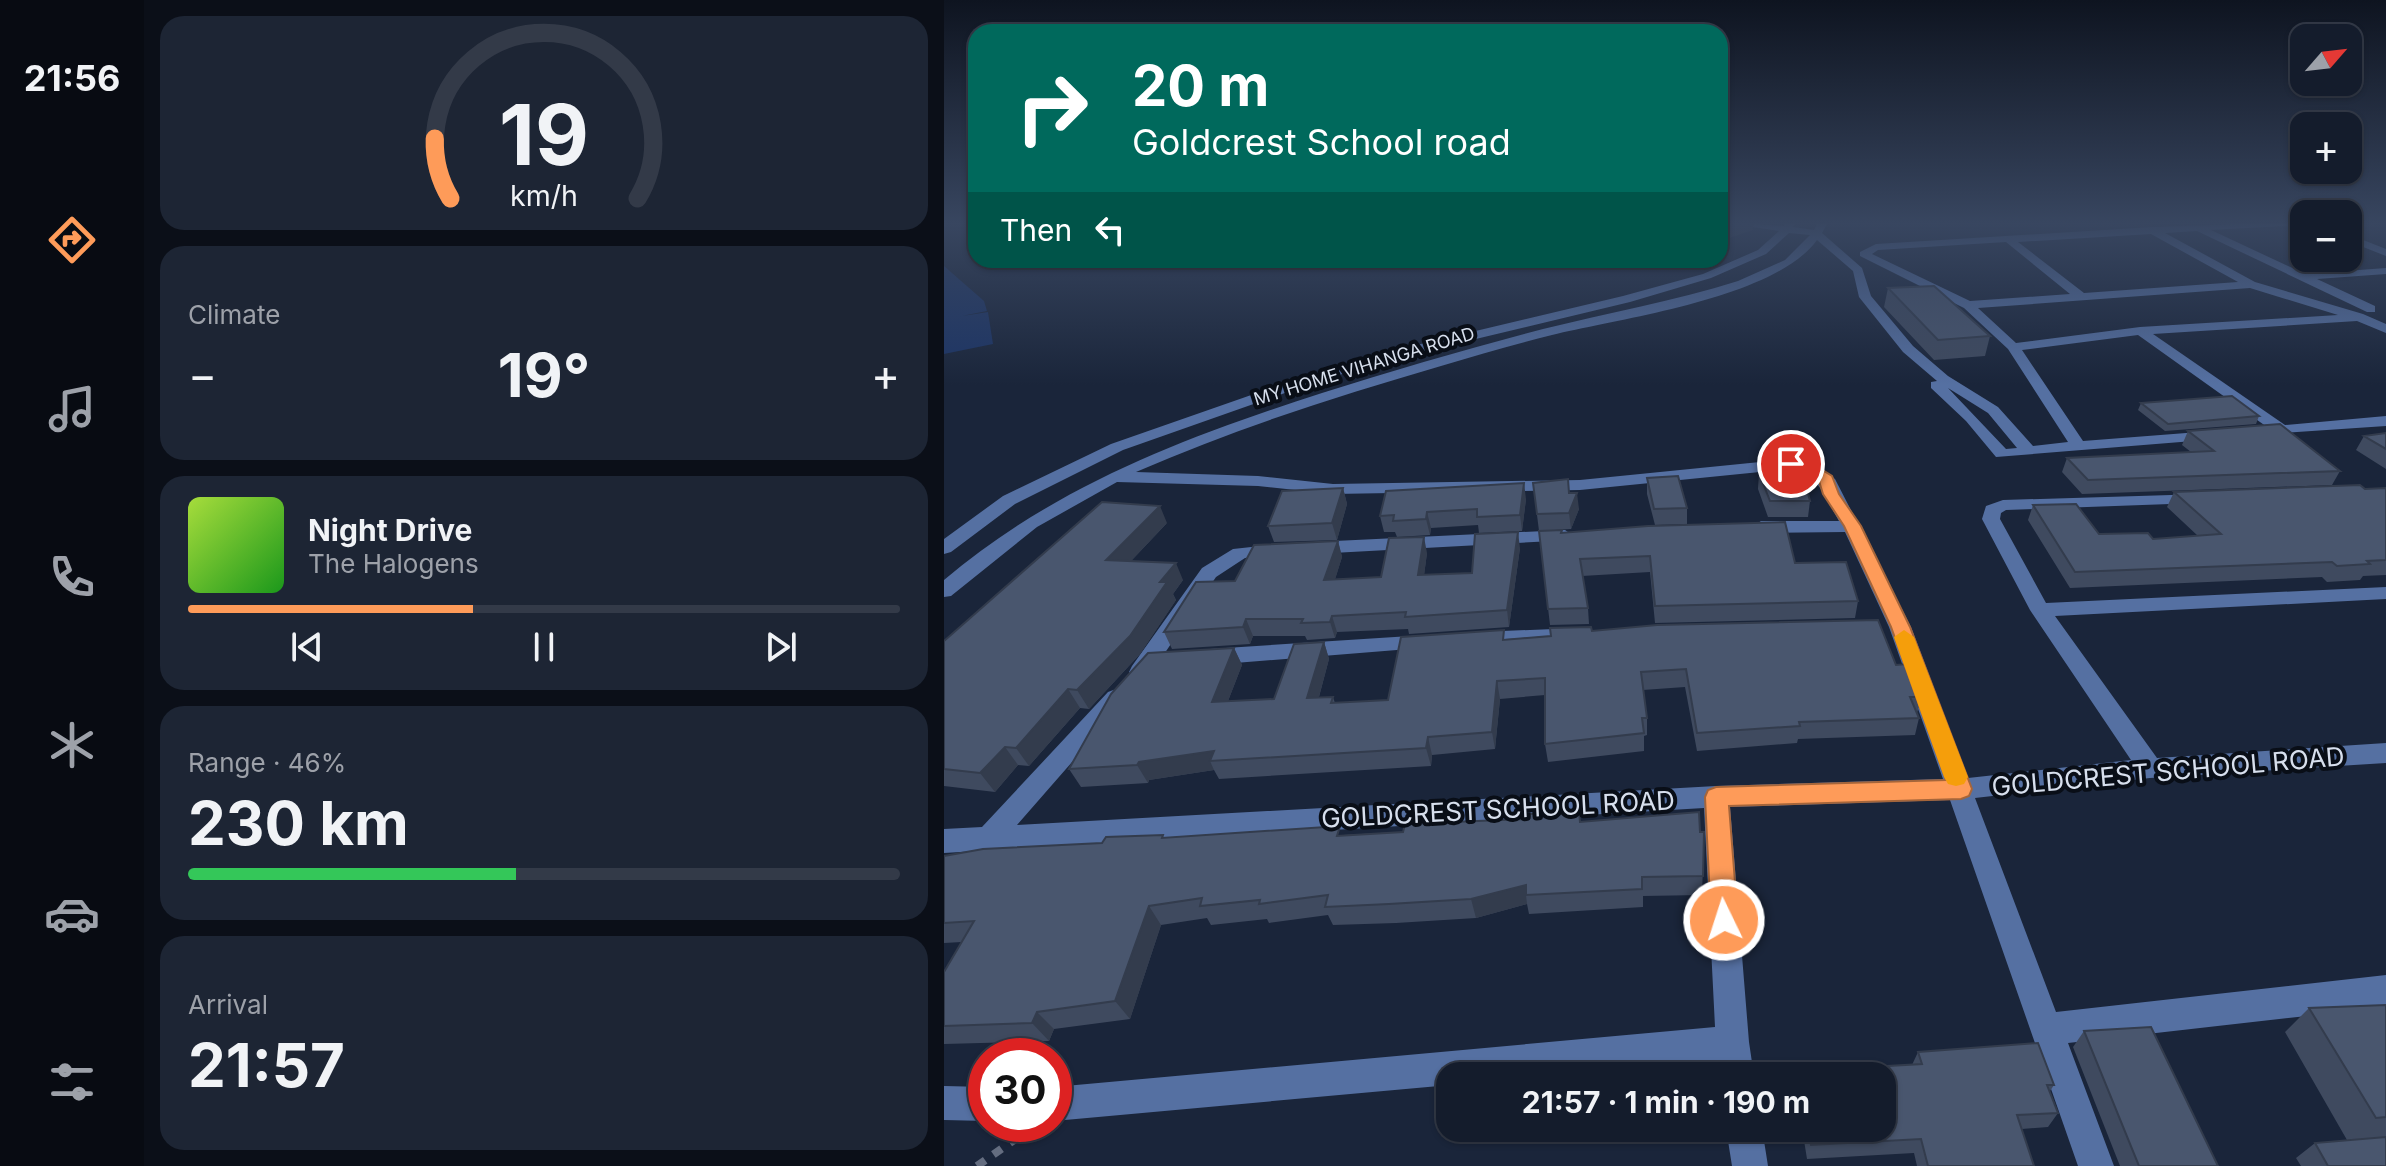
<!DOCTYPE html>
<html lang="en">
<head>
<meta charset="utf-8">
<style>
  :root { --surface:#141c2c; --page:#1d2534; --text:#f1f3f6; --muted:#9da1a9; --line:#333a48; --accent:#fe9b59 }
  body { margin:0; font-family:Inter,sans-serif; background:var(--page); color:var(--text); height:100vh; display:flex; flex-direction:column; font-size:30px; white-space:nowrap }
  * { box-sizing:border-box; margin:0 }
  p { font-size:26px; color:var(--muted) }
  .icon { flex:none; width:44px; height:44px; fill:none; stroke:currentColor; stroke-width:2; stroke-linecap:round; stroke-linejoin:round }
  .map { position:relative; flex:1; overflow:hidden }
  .sheet { display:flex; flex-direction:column; gap:16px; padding:16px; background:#0b0f18; width:800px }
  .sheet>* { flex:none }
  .top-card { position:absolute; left:24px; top:24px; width:760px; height:244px; border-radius:24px; box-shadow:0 2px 6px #0004,0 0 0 2px var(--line); background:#00695c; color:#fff; overflow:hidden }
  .needle { width:52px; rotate:62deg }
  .buttons { position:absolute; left:1346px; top:24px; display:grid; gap:16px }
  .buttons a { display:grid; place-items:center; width:72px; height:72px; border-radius:16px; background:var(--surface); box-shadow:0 2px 6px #0004,0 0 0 2px var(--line); font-size:40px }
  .speed { position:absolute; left:24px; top:1038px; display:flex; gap:16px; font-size:40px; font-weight:700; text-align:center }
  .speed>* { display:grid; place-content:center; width:104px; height:104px; border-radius:50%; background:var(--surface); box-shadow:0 2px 6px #0004,0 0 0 2px var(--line); line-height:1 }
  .speed .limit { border:12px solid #d22; background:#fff; color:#111 }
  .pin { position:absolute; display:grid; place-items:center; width:68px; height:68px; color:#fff; margin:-34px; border:4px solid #fff; border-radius:50%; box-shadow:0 2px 8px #0007 }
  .me { position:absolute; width:88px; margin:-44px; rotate:356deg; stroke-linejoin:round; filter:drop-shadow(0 0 6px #0008) }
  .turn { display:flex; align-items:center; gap:28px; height:168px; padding:0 32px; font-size:36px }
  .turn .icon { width:104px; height:104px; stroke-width:2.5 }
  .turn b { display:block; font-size:56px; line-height:68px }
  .then { display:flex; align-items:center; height:76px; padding:0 32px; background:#0003; gap:16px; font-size:30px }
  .big { font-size:60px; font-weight:700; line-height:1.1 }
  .sheet .widget { flex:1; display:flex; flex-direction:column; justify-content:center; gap:12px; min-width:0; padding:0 28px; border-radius:24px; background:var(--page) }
  .sheet .dial { align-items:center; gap:0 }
  .dial svg { height:208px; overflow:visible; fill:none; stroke:var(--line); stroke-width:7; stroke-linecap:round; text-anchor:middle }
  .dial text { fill:var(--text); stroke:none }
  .song { display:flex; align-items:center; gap:24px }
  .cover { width:96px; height:96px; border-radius:12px; background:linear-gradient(135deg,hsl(80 70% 55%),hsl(120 70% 35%)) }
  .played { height:8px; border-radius:4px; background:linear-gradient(90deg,var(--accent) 40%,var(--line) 40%) }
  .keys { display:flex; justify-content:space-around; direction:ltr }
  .heat { display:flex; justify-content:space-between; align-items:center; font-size:44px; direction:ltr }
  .charge { height:12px; border-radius:6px; background:linear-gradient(90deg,#34c759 46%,var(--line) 0) }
  .trip { position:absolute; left:492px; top:1062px; width:460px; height:80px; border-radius:24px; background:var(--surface); box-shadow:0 2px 6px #0004,0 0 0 2px var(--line); font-weight:700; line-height:80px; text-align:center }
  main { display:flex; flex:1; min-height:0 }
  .dock { display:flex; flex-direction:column; width:144px; justify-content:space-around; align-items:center; background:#080b12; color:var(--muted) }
  .dock .icon { width:56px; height:56px }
  .dock .active { color:var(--accent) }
  .dock b { font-size:36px; color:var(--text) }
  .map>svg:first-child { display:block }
</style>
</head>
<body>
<main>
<nav class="dock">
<b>21:56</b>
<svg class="icon active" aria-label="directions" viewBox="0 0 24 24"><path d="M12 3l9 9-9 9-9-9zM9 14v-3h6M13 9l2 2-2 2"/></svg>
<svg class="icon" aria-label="music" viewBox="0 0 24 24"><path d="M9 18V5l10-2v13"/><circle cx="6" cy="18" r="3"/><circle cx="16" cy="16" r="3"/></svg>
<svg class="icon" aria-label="phone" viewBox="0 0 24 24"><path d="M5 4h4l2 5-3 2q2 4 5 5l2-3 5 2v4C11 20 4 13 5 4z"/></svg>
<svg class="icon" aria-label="climate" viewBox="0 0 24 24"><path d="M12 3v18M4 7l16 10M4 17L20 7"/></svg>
<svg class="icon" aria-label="car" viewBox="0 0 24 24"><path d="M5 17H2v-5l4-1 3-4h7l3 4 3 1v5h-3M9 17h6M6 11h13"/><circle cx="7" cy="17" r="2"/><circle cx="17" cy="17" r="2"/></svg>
<svg class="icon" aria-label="filters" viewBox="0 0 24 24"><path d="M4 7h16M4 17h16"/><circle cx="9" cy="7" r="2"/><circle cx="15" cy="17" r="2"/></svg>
</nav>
<section class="sheet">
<div class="widget dial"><svg viewBox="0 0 100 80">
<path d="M14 69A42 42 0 1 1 86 69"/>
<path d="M14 69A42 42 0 0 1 8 46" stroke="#fe9b59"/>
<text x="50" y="56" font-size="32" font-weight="700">19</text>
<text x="50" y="72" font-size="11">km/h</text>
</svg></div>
<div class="widget"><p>Climate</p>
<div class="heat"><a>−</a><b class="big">19°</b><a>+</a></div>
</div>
<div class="widget">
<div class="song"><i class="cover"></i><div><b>Night Drive</b><p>The Halogens</p></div></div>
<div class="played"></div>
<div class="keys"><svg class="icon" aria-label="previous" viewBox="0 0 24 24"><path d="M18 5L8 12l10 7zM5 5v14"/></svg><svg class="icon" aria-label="pause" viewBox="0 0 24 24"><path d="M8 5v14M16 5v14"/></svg><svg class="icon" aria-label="next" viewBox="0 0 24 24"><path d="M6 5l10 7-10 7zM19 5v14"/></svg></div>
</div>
<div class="widget"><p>Range · 46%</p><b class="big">230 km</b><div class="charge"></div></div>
<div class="widget"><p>Arrival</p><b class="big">21:57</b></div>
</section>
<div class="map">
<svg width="1442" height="1166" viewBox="0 0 1442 1166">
  <rect width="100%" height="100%" fill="#1a253a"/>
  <path fill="#1c3465" d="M0,266l40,35 3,10 -25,5 26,-4 5,32 -49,10z"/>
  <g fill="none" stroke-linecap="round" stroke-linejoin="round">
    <path stroke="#646d80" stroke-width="8" stroke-dasharray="10 10" stroke-linecap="butt" d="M33,1166l60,-42"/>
    <path fill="#5570a2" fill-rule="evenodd" d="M777,222l63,4 2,-4h10l-3,5 21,3 4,-8h10l-6,11 40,35 9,28 42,50 35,30 50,31 35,39 35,-4 -60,-93 -44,-41 -104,-52v-4l16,-8 276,-17 152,-5 -5,3 -88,5 94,44 81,-6v6l-69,5 58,27v6h-8l-170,-81 -32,2 90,49 108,32 23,10v9l-29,-12 -204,13 132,91 101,-9v10l-132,9v-6l13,-2 -129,-92 -116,15 61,91 129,-10 8,5 -2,3 -222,18 -30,-36 -35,-33v-6l6,-1 -34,-29 -44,-55 -6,-26 -36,-31c-42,58 -194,78 -265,95 -37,9 -74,20 -111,31 -103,30 -207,63 -305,106l122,4 75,8 247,-4 211,-21 26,6 18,14 76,148 57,151 163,-18 -101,-150 -48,-91 4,-13 17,-6 201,-6 3,4 -9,5 -192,7 -5,3 -1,6 46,84 340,-16v12l-331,17 102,142 229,-15v20l-236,15 -175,20 81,214 330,-37v32l-318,36 46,123h-36l-128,-366 -220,7 19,235 5,34h-34l-2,-16 -175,16h-93v9l-396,36v-34l661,-60 -11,-219 -760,45v-24l38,-2 126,-135 8,-3 8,3 4,6 -111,127 699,-39 227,-7 -54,-152 -44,-95 -84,1 -9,-6 9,-6h78c-15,-25 -18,-44 -48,-52l-211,21 -247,4 -75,-8 -141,-4 -80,45 -86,69 -7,1v-17c111,-94 241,-143 378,-187 73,-23 147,-45 221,-64 65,-16 131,-28 195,-48l47,-21 25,-25 -21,-2 -23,21 -55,24 -81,24 -238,57 -76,23 -193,68 -108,54 -64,48 -7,2v-15l59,-43 108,-52 195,-68 77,-23 240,-57 80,-22 55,-24 21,-19zM1207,234l87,48 -154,11 -66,-51zM1062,242l64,52 -100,7 -98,-47 6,-4zM1306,288l88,27 -198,12 -124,16 -38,-35zM1004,388l40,25 29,35 -11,1z
      M1404,234l38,15v7l-38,-15z
      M496,260h230l-5,3 -115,3 -105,-3z
      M621,530l9,6 -2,4 -258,14 -10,-6 10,-6z
      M334,544l10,6 -3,4 -40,4 -29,19 -68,101h-16l-3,-6 3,-6 70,-98 31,-19z
      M634,628l8,2 3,5 -3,5 -108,6 -8,-2 -3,-5 3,-5 8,-2z
      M482,635l8,2 3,5 -3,5 -224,18 -8,-3 -3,-5 3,-5 8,-3z
      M0,1086l42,1v34l-42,-1z
      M782,1128h36l6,38h-36z"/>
  </g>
  <path fill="#3f4a5f" d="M944,288l102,48 -5,20 -51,4 -50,-53z
    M1197,403l118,13 -3,8 -91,7 -27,-21z
    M1244,431l152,40 -8,14 -250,9 -20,-22 5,-14 124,-6 -9,-7z
    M1442,433v36l-30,-19 8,-14z
    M815,473l51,28 -2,16h-40l-10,-28z
    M703,478l40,30v16l-32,1 -8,-31z
    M589,483l36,10 10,16 -8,20 -32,2z
    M399,488l4,16 -10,36 -63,2 -6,-16z
    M1442,489v86l-23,1 -3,4 -33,2 -5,-5 -252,11 -42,-68 5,-15 66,29 54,5 45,-3 -31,-29 7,-15z
    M582,499l-4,32 -43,2 -1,-8 -47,3 -1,7 -33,2 -2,-5h-11l-4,-16z
    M223,523l-36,38 52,19 -10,14 3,6 -36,54 -51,55 -9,-1 -51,58 -11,-1 -23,27 -51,-6v-145z
    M595,531l256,32 63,38 -3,17 -200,5 -5,-51 -68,4 6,32 1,16 -39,1z
    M394,541l4,16 -7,22 46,-2 46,-24 -3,22 48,-2 48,-25 -11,79 -100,7 -1,-5 -71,3 -2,6 -28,2 -2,-4h-52l-3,8 -78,5 -8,-17 71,-51z
    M648,631l304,34 26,32 -5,16 2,5 -4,17 -117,4 -1,4 -100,8 -12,-64 -42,3 4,28v17l-3,1v15l-96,11 -3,-18v-49l-45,4 -5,50 -63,6 -1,11 -212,13 -5,-9 -65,10 -1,3 -67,4 -12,-18 165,-121 8,17 -14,36 46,-2 50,-57 5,17 -10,38h14l2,6 53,-3 117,-61 46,-3z
    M637,822l123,10 -2,63 -59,1v11l-114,7 -2,-10 -51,14 -80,5 -63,2 -5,-10 -59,8 -2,-4 -56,6 -4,-7 -46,7 -31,94 -76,10 -5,12 -105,3v-72l18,-30 -18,1v-87l221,-18 178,-3z
    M1442,1005v161h-85l-5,-8 19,-15 61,-5 -29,2 -62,-108 24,-24z
    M1140,1031l134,135h-98l-47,-119z
    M974,1052l136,33 -4,6 8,22 -10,14 -26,2 12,37h-117l-3,-13 -107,6 -5,-31h80v-52h-84l1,-5 113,-6z"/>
  <path fill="#333c4d" d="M776,222h34l-1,8 -33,11z
    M580,483l2,16 -4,32 -2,-16z
    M399,488l4,16 -10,36 -5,-17z
    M633,493l2,16 -8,20 -2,-16z
    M216,506l7,17 -52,55 -9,-18z
    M483,512l4,16 -1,7 -4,-16z
    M574,532l2,16 -11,79 -2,-17z
    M480,537l3,16 -5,38 -4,-16z
    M394,541l4,16 -12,39 -6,-16z
    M232,563l7,17 -10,14 3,6 -36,54 -51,55 -12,-19z
    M388,616l5,16 -2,6 -5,-16z
    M302,619l7,17 -3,8 -7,-17z
    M380,642l5,17 -15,56 -7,-17z
    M290,648l8,17 -21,54 -9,-17z
    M553,681l3,18 -5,50 -3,-17z
    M124,689l12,19 -51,58 -13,-18z
    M484,737l4,18 -1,11 -5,-18z
    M61,747l13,18 -23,27 -15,-19z
    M270,751l-4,10 4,9 -65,10 -1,3 -11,-18 2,-3z
    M582,885v10l1,9 -51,14 -5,-19z
    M205,906l12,19 -31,94 -15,-18z
    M93,1012l17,17 -5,12 -17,-18z"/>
  <path fill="#49566e" stroke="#333c4d" stroke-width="2" d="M990,286l56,50 -52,4 -50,-52z
    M1288,396l27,20 -91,8 -27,-21z
    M1336,424l60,47 -252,9 -21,-22 147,-7 -26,-20z
    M1442,433v16l-22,-13z
    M858,471l8,30h-40l-11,-28z
    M734,476l9,32 -33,1 -7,-31z
    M624,479l1,14h8l-8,20 -32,1 -4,-31z
    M580,483l-4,32 -43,2v-8l-50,3 -1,7 -33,2 1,-6 -14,1 6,-25z
    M1416,485l5,4 21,-1v72l-19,1 3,3 -33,2 -5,-4 -257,10 -42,-67 43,-1 23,30 49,-1 5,6 68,-5 -47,-42z
    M399,488l-11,35 -64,3 14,-35z
    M158,502l58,4 -54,54 70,3 -16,19h7l-37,54 -53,54 -9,-1 -52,59 -11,-1 -25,26 -36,-4v-128z
    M841,522l10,41 51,-1 12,39 -203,5 -5,-50 -70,3 8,49 -40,1 -9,-78 23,-1 -1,3 87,-7z
    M574,532l-11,78 -102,7 1,-5 -74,4 -2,6 -29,1 2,-4h-57l-3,8 -79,5 32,-50 39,-1 19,-36 84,-4 -14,39 57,-3 8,-39 35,-1 -6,38 54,-2 3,-39z
    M934,620l18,45 11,-1 15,33h-12l9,21 -120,4 1,4 -103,7 -11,-64 -45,3 6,46h-5l2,15 -99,11v-66l-48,3 -5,51 -64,5 -2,11 -216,13 4,-10 -75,11 -2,3 -68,4 42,-75 37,-41 86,-5 -22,54 62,-3 20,-55 30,-2 -17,56 26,-1 -2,6 57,-3 13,-63 103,-7 -1,10 48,-4 -1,-8 41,-1 1,4 65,-6z
    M635,811l1,11 119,-10 1,20h4l-1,44 -61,1v12l-116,6v-10l-55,14 -82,5 -64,3 3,-12 -69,9 1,-4 -60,6 2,-8 -53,8 -34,95 -78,11 -5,11 -88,3v-54l30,-51 -30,2v-67l39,-7 119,-6 4,-6 57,-2 -1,3 178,-12 -3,10 66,-4 2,-8 124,-5 1,-5z
    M1442,1005v112l-10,1 -67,-110z
    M1207,1027l67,139h-79l-55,-135z
    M1094,1043l16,42h-7l11,28 -41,2 17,51h-106l-7,-27 -110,6 -3,-17h74v-52h-82l-1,-5 123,-7 -4,-12z
    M1442,1137v29h-58l-13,-23z"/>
  <linearGradient id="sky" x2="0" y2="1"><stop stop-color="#0e1420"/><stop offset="0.58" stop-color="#384660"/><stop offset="1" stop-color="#384660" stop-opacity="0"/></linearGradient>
  <rect width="1442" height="385" fill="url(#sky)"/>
  <path fill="#fe9b59" stroke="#a5653a" stroke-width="2" d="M847,459l25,7 16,10 7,18 22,32 49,101 62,162 -3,7 -8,3 -232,7 9,114 -4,8 -10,4 -9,-4 -4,-8 -6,-123 3,-7 8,-3 230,-7 -55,-153 -47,-101 -21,-32 -4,-13 -14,-9 -20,-5 -2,-3z"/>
  <path fill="#f59e0b" d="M960,630l10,7 54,140 -4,7 -8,2 -8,-2 -4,-7 -50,-140z"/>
  <g text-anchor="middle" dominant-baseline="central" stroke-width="8" stroke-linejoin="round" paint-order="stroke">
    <g font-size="18" fill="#d7dfed" stroke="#090e17">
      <text transform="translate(420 366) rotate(-17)">MY HOME VIHANGA ROAD</text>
    </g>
    <g font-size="26" fill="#d7dfed" stroke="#090e17">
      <text transform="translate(1224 771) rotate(-5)">GOLDCREST SCHOOL ROAD</text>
      <text transform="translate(554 809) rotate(-3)">GOLDCREST SCHOOL ROAD</text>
    </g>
  </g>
</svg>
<div class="buttons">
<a><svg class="needle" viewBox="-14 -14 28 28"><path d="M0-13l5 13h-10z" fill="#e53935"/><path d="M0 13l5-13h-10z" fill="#9da1a9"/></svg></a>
<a>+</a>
<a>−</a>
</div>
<div class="speed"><div class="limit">30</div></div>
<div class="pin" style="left:847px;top:464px;background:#d93025"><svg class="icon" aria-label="arrive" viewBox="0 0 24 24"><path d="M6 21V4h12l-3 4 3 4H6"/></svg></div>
<svg class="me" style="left:780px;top:920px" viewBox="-20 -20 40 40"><circle r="17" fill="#fe9b59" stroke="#fff" stroke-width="3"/><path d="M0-11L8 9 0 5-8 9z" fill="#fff"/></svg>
<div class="trip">21:57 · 1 min · 190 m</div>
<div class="top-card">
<div class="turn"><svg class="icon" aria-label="right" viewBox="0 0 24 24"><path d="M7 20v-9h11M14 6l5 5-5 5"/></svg><div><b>20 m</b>Goldcrest School road</div></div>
<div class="then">Then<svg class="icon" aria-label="left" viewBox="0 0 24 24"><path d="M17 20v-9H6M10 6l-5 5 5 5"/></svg></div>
</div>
</div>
</main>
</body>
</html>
